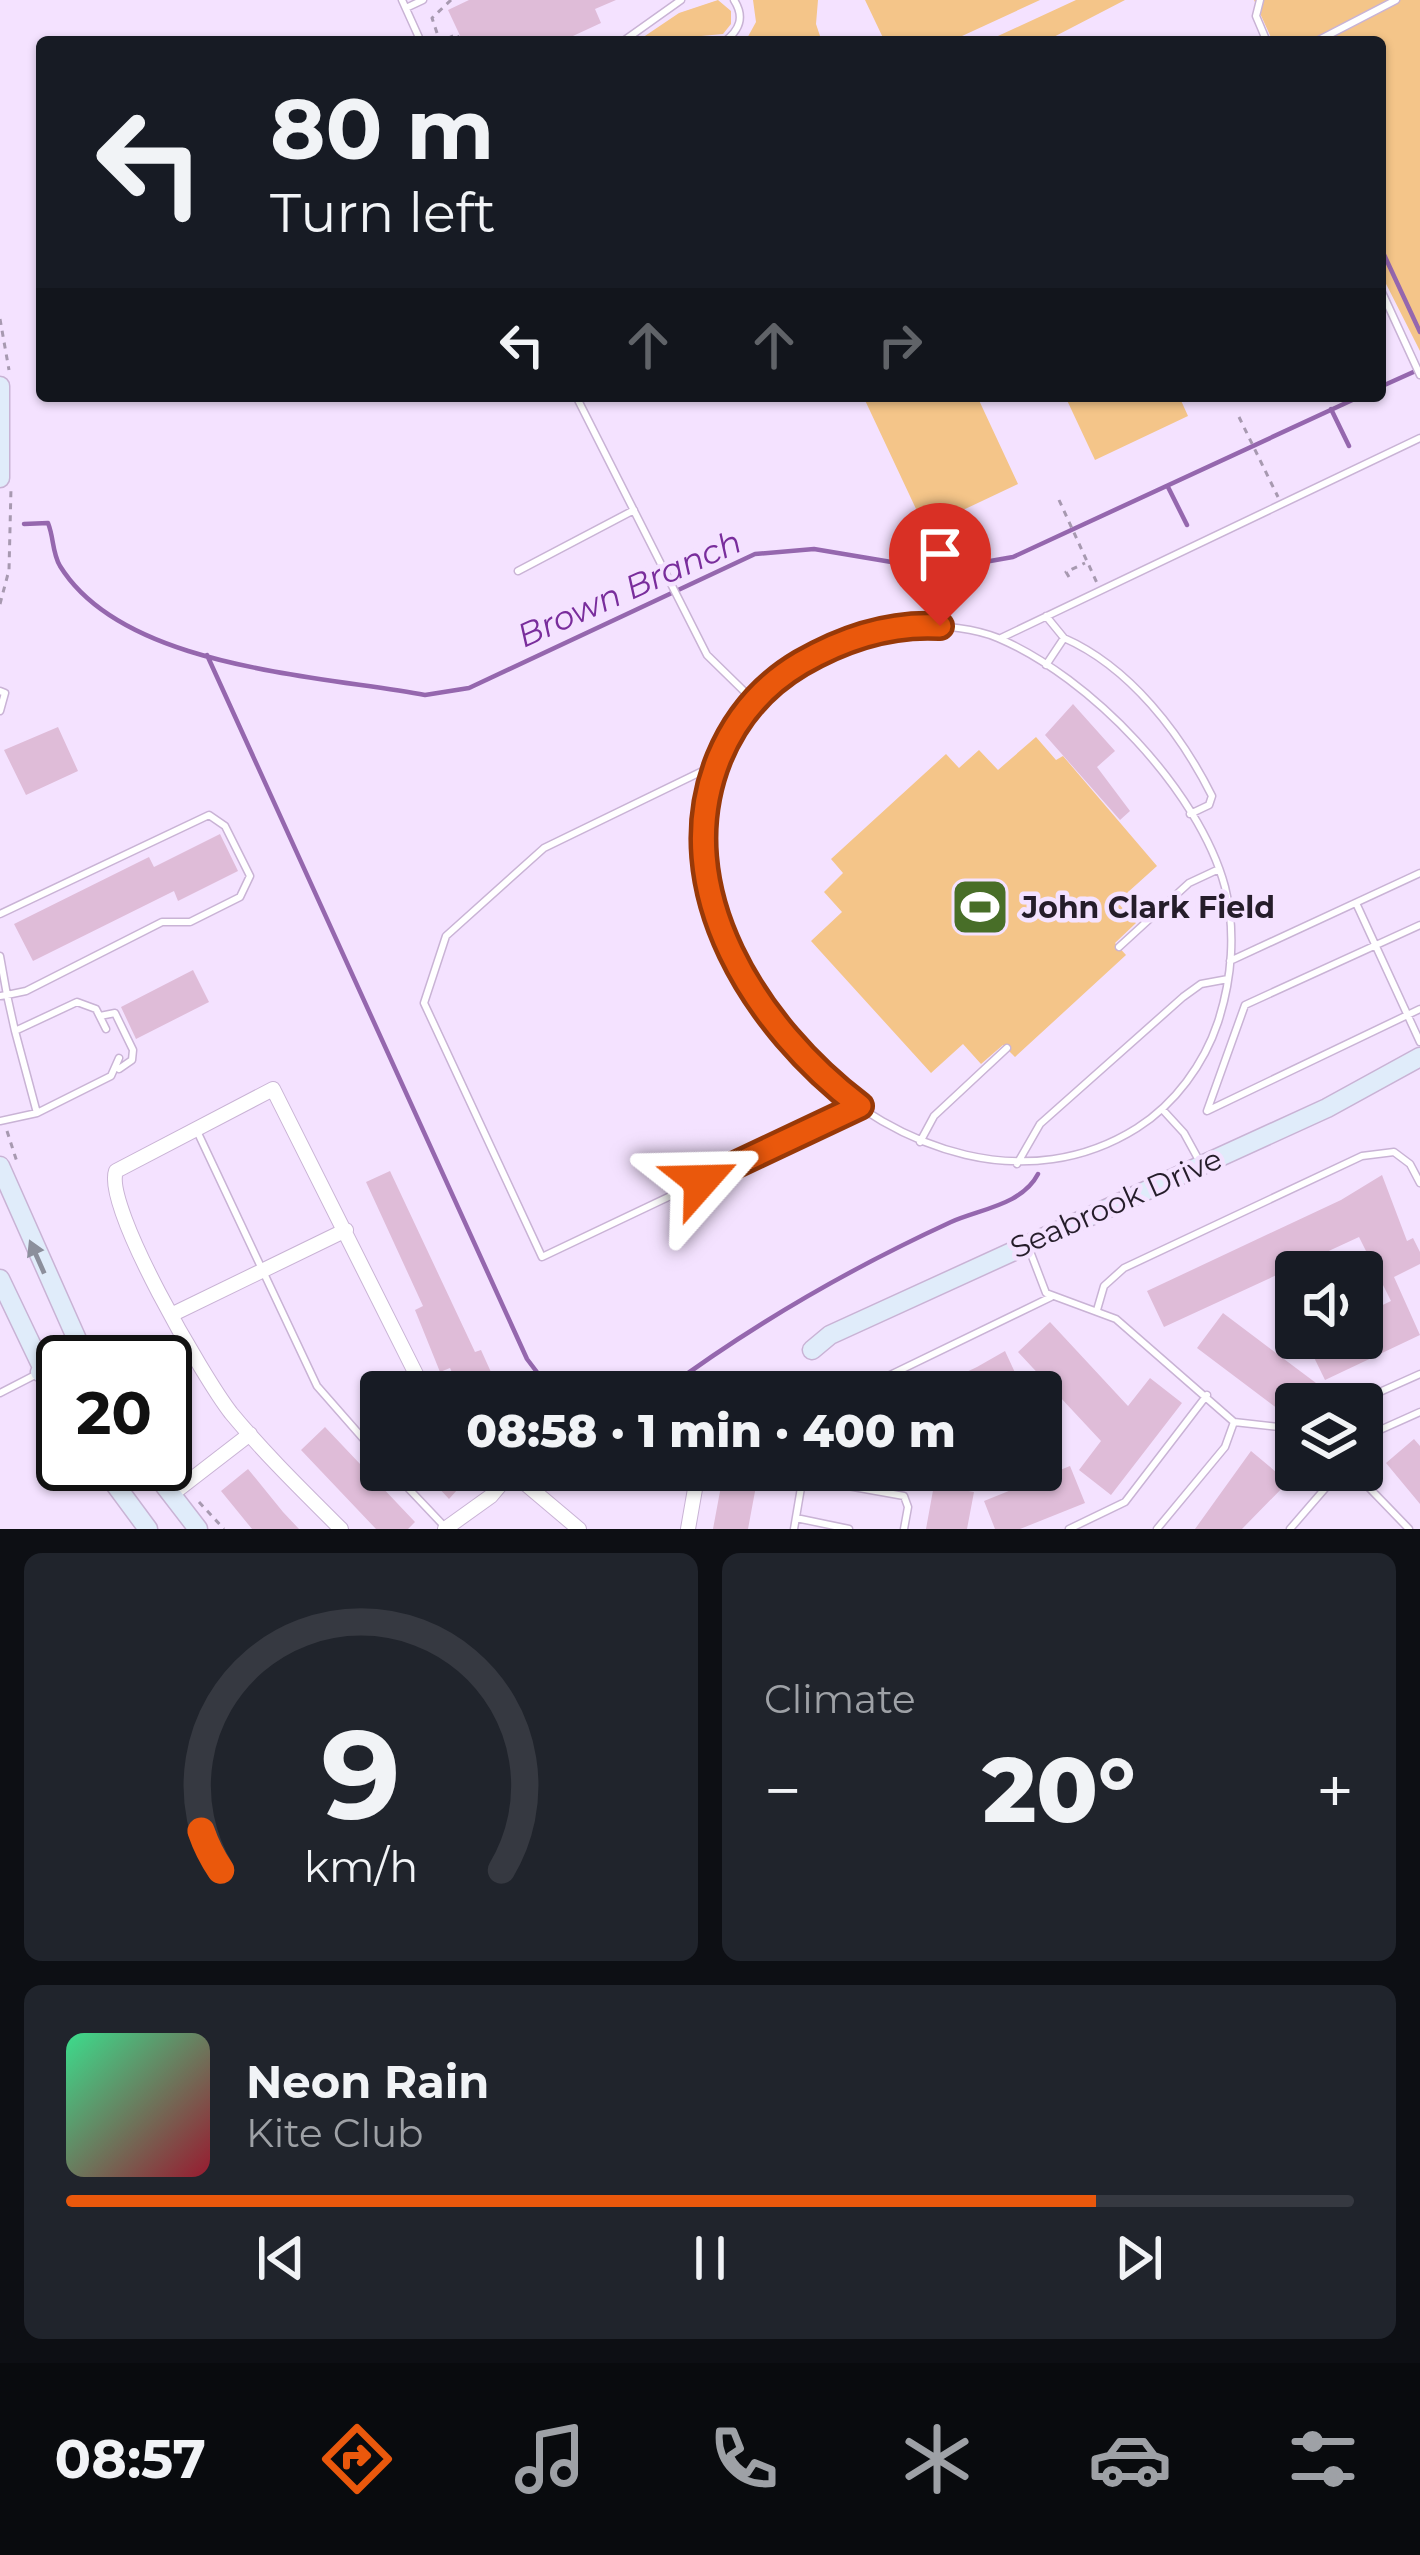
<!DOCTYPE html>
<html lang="en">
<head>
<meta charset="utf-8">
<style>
  :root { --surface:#171b24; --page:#20242c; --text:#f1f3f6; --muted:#9ea1a6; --line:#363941; --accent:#ea580c }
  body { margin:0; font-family:Montserrat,sans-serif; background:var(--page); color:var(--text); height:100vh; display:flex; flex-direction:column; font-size:45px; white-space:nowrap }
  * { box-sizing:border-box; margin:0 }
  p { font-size:39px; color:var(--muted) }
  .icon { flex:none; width:66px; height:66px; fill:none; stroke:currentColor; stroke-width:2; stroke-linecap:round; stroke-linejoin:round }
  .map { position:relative; height:1529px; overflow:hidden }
  .details { display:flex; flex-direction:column; gap:24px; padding:24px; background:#0d0f14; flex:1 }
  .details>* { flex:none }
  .hud { position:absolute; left:36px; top:36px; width:1350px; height:366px; border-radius:12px; box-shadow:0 3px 9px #0004; background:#171b24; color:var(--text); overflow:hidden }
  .buttons { position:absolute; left:1275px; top:1251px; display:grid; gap:24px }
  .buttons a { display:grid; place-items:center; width:108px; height:108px; border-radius:12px; background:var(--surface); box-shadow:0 3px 9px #0004; font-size:60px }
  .speed { position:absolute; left:36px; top:1335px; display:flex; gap:24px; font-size:60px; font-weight:700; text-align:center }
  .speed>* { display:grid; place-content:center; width:156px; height:156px; border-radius:50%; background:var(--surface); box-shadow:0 3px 9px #0004; line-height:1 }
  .speed .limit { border:6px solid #111; border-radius:18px; background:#fff; color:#111 }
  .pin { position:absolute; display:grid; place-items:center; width:102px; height:102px; color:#fff; margin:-123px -51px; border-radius:50% 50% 50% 0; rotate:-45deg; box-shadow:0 0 12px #0007 }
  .pin .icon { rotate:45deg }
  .me { position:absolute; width:132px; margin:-66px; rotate:65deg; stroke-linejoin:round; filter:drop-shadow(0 0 9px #0008) }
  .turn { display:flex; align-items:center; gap:42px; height:252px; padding:0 36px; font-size:54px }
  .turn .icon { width:156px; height:156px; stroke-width:2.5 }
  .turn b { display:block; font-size:84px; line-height:102px }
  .lanes { display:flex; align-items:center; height:114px; padding:0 36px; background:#0003; justify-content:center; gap:60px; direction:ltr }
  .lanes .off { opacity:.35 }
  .big { font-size:90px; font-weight:800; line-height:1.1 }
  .details .widget { flex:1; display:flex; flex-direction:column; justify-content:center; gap:18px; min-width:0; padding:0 42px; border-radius:18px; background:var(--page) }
  .details .dial { align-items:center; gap:0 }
  .dial svg { height:312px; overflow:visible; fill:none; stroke:var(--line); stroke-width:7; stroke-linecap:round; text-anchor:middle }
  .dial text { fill:var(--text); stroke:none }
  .song { display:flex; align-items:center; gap:36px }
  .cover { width:144px; height:144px; border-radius:18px; background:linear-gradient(135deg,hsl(150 70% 55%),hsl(350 70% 35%)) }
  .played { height:12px; border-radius:6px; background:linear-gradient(90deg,var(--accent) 80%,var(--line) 80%) }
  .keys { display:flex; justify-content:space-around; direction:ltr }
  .heat { display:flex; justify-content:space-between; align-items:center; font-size:66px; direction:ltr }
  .details .tiles { flex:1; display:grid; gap:24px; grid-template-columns:1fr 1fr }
  .widget:last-child { grid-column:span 2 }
  .trip { position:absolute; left:360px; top:1371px; width:702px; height:120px; border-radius:12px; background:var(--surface); box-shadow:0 3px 9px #0004; font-weight:800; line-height:120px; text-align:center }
  .tab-bar { display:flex; height:192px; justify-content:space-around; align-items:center; background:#090b0e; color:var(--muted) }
  .tab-bar .icon { width:84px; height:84px }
  .tab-bar .on { color:var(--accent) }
  .tab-bar b { font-size:54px; color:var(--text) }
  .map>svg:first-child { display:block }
</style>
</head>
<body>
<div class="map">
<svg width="1420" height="1529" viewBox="0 0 1420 1529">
  <rect width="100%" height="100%" fill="#f4e2ff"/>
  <path fill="#f4c589" d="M718,0l13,11v13l-8,10 -87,8 43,-29z
    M753,0h65l-2,24 6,18h-77l11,-20z
    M865,0h175l-91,42h-64z
    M1076,0h49l-81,42h-59z
    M1254,0h166v351l-40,-79v-230h-107z
    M863,396h114l41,88 -93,44z
    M1065,396h114l9,20 -93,44z
    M1036,737l20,23 7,-4 94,110 -40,36 19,21 -21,20 11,12 -111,102 -12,-12 -22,19 -18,-20 -32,29 -120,-132 31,-29 -18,-20 19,-19 -12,-14 115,-105 13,14 20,-18 19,20z"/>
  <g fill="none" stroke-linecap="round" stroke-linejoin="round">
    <path stroke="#9567ae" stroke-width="4.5" d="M1380,246l40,86
      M1380,387l40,-18
      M1331,409l18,37
      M1168,487l19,38
      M24,524l24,-1c6,15 4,29 12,43 63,102 256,109 365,129l44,-7 286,-134 59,-5 125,21 74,-13 348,-161
      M207,655l320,704 25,33
      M662,1392c90,-67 187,-123 289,-170 29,-13 71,-17 87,-48"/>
  </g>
  <path fill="#dfbcd8" d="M469,0h147l-21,9 6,14 -41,19h-97l-15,-32z
    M1073,704l42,47 -18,16 33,44 -10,9 -75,-85z
    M58,727l20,44 -52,24 -22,-45z
    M220,834l18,37 -60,30 -4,-10 -141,70 -19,-37 135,-67 5,10z
    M193,970l16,32 -73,37 -15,-32z
    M390,1171l85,181 6,-2 14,31 -24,11h-10l-11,-24 -10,4 -25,-62 8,-4 -57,-124z
    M1382,1175l25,66 6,-3 7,14v12l-26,13 26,58 -95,45 -19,-39 56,-3v-23l29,-14 -32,-64 -195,90 -17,-36 194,-91z
    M1223,1313l93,70 -26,35 -93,-70z
    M1050,1322l78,84 22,-28 32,25 -71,92 -32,-25 22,-29 -83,-89z
    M1005,1351l19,41h-100l53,-25z
    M325,1427l90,95 -7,7h-32l-75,-79z
    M1414,1439l6,7v58l-34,-41z
    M1251,1451l37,31 -46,47h-47z
    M1070,1466l15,37 -65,26h-25l-11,-28z
    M248,1469l35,43 16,17h-47l-31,-38z
    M422,1470h53l-26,29z
    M724,1470h35l-11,59h-35z
    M934,1485l40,7 -7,37h-41z"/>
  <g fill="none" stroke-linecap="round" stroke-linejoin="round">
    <g stroke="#c9b3d5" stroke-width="9">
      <path id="lane" d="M402,0l19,42
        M1260,0l-4,16 11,26
        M406,8l17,-8
        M622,42l59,-42
        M689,42h5
        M724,42c16,-12 21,-25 10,-42
        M1315,42l81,-42
        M1380,288l40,87
        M576,396l131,259 46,45
        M518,571l116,-61
        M1046,616l18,22
        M918,625c26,1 56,3 80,13 92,39 201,152 227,249 11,44 7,92 -7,135 -14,42 -43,82 -81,106 -216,136 -525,-174 -407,-393 37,-68 114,-103 188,-110z
        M1001,638l419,-200
        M1046,665l18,-27c66,29 117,96 148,158l-3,9 -19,9
        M0,691l5,2 -5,18
        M717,764l-173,84 -98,88 -22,67 118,254 318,-151
        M1356,903l64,139
        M0,914l209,-99 16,11 25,50 -10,21 -50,25h-28l-136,69 -19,4 8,36
        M1420,925l-175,80 -38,106 213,-102
        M1119,947l70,-64 30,-14
        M0,956l7,39 -7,1
        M1230,961l190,-88
        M100,1016l15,-3 18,37 -1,10 -13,9
        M106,1029l-10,-20 -19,-7 -62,29 22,82 74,-37 8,-18
        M1162,1109l22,24 17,31
        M0,1121l37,-8
        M197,1131l120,255 64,73
        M920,1142l14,-26 73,-68
        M1017,1164l23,-40 143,-127 18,-13 27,-5
        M1028,1246l18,47 70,26 118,103 -9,25 -68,82
        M1097,1310l7,-24 20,-18 238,-112 32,-4 16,12 10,19
        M855,1392l196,-95
        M0,1393l39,-20
        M1353,1404l67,-30
        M1234,1422l62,7
        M1362,1438l58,-26
        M391,1470l55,58
        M1352,1470l57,59
        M803,1478l101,18 4,11 -4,22
        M796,1518l53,11
        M794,1529l10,-59
        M1069,1529l56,-27 82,-107
        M1290,1529l51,-59"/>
    </g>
    <g stroke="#c9b3d5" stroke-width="16">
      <path id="street" d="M171,1315l175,-85
        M509,1470l70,59
        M171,1495l79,-61
        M341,1529c-38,-38 -76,-75 -110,-116 -26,-33 -128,-207 -115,-242l157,-82 152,303
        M445,1529l46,-33 20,-24
        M688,1529l7,-40 -7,-19"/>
    </g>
    <g stroke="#c9b3d5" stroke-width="21">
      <path id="secondary" d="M0,386v92
        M0,1166l87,196
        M0,1279l63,132
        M812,1350l18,-15 497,-227 93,-51
        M40,1372l38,-25
        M100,1464l48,65
        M148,1464l50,65"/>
    </g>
    <path stroke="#a799b0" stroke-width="3" stroke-dasharray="6 6" stroke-linecap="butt" d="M451,0l-19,18 8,24 17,-8 3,8
      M0,319l9,51
      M1239,417l39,80
      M1059,500l38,83
      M1069,577l-3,-5 19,-9
      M0,604l9,-34 2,-82
      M7,1131l10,31
      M199,1502l25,27"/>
    <use href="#lane" stroke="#fff" stroke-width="6"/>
    <use href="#street" stroke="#fff" stroke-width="14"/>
    <use href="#secondary" stroke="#e0ecfa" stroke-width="18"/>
  </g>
  <defs><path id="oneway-solid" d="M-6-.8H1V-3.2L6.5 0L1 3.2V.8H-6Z" transform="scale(3)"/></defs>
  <use fill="#8c8f9c" href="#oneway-solid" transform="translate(37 1257) rotate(-114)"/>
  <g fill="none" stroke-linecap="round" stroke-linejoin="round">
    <g stroke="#983908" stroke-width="30">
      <path id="route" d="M701,1181l159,-75c-103,-78 -194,-216 -141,-348 17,-41 43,-72 82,-95 43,-25 89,-40 139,-37"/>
    </g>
    <use href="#route" stroke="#ea580c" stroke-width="21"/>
  </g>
  <defs>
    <g id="stadium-square" transform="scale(3)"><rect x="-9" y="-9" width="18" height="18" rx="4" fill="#486e28" stroke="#f4e2ff"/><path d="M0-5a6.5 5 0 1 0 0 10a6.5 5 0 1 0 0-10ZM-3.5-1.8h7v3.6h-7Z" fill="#fff"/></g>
  </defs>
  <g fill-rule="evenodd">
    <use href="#stadium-square" x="980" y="907"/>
  </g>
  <g text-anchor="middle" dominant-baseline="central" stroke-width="9" stroke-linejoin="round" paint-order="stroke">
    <g font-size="30" font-weight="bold" fill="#251d2a" stroke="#f4e2ff" text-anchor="start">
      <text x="1022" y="907">John Clark Field</text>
    </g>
    <g font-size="30" fill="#251d2a" stroke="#f4e2ff">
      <text transform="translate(1116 1203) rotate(-24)">Seabrook Drive</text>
    </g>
    <g font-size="33" font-style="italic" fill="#792d9c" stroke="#f4e2ff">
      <text transform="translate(629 588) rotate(-24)">Brown Branch</text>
    </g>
  </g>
</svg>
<div class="buttons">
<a><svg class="icon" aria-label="sound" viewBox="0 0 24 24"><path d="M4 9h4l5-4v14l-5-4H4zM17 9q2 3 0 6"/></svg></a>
<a><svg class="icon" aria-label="layers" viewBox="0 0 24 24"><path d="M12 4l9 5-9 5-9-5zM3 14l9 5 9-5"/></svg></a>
</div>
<div class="speed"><div class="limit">20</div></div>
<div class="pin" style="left:940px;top:626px;background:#d93025"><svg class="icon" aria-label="arrive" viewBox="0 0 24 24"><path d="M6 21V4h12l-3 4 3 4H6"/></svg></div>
<svg class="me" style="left:701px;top:1181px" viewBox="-20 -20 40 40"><path d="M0-17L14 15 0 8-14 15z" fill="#ea580c" stroke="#fff" stroke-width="4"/></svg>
<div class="trip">08:58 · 1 min · 400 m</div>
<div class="hud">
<div class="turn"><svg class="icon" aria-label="left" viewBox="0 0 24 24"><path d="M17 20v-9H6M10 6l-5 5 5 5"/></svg><div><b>80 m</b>Turn left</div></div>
<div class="lanes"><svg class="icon" aria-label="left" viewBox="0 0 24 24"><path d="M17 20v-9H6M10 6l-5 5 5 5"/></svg><svg class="icon off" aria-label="ahead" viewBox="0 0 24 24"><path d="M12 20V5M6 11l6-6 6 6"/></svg><svg class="icon off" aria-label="ahead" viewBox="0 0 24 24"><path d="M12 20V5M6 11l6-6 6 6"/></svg><svg class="icon off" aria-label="right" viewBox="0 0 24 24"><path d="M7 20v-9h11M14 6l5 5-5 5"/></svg></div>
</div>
</div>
<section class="details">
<div class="tiles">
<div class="widget dial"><svg viewBox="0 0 100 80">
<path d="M14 69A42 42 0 1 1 86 69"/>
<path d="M14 69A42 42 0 0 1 9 59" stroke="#ea580c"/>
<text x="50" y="56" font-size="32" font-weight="700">9</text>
<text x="50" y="72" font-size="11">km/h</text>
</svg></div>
<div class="widget"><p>Climate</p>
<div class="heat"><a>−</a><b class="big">20°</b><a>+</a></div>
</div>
<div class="widget">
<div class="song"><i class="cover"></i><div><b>Neon Rain</b><p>Kite Club</p></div></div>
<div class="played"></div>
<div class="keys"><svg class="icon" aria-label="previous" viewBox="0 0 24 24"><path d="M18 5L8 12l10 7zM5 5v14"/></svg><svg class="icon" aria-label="pause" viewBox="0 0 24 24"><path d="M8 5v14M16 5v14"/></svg><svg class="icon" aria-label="next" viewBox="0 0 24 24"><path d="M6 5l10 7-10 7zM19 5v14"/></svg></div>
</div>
</div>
</section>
<nav class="tab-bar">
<b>08:57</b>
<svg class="icon on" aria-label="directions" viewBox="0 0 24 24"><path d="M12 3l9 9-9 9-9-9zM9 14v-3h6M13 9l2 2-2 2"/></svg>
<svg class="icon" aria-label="music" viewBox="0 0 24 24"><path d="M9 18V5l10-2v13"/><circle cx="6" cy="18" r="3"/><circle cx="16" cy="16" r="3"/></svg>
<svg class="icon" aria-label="phone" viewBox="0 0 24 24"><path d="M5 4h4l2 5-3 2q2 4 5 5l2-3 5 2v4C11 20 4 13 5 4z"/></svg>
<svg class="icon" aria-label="climate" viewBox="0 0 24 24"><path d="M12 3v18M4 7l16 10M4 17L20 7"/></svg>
<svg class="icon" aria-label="car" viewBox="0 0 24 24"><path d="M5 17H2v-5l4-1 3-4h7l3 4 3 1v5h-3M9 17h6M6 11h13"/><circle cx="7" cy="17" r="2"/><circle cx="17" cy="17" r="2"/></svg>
<svg class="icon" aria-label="filters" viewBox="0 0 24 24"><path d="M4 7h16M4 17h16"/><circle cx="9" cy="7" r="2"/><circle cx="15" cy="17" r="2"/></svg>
</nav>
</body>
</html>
